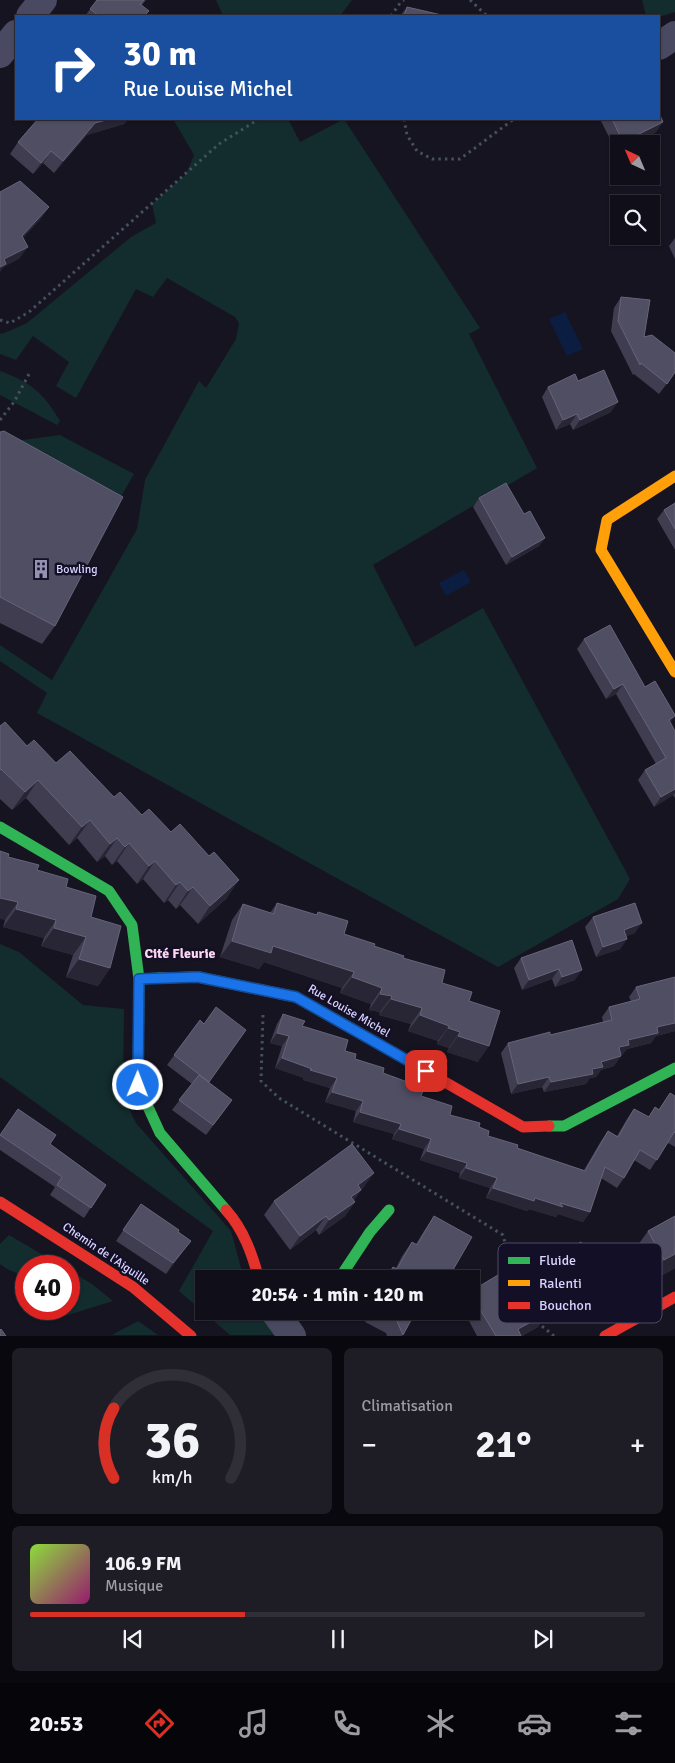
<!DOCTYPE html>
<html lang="fr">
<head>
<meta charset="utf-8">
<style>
  :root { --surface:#100f19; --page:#1e1d26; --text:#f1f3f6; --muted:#9c9ca2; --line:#302f38; --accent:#d93025 }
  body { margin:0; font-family:Signika,sans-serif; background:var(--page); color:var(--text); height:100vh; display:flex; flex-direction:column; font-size:19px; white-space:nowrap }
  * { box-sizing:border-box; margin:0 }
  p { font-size:16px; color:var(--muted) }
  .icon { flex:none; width:28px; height:28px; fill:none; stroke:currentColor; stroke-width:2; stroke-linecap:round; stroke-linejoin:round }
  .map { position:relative; height:1336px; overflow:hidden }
  .panel { display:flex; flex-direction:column; gap:12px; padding:12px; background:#09080e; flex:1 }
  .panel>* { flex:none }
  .hud { position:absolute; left:15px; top:15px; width:645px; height:105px; border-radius:0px; box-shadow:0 1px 4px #0004,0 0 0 1px var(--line); background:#1a4fa0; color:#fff; overflow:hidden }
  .needle { width:32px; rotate:316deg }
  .controls { position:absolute; left:610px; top:135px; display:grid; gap:10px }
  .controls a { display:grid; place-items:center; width:50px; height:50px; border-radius:0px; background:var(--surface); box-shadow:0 1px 4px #0004,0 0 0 1px var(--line); font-size:25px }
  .speed { position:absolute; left:15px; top:1255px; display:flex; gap:10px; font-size:25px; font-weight:700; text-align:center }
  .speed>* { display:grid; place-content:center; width:65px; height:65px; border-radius:50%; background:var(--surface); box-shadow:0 1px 4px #0004,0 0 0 1px var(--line); line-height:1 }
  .speed .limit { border:8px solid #d22; background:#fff; color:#111 }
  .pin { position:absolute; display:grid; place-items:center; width:42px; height:42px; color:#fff; margin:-21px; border-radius:10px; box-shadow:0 2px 8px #0006 }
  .me { position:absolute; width:55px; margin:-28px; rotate:1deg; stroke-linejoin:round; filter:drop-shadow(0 0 4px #0008) }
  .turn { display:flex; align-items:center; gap:18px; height:105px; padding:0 25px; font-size:22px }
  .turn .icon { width:65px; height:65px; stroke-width:2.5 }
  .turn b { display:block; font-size:35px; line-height:42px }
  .big { font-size:38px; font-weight:800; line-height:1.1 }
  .panel .widget { flex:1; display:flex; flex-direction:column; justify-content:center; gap:8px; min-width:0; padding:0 18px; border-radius:8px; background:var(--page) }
  .panel .dial { align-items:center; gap:0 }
  .dial svg { height:130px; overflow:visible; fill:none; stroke:var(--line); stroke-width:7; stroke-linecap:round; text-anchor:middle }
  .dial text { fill:var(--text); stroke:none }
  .song { display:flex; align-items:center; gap:15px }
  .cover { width:60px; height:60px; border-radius:8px; background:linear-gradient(135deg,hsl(90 70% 55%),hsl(320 70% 35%)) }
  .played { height:5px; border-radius:2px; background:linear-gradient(90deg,var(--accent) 35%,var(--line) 35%) }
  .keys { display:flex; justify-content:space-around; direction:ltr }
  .heat { display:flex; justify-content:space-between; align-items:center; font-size:28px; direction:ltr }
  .panel .tiles { flex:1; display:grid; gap:12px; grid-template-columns:1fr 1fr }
  .widget:last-child { grid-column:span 2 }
  .trip { position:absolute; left:195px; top:1270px; width:285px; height:50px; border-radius:0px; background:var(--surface); box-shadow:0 1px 4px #0004,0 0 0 1px var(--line); font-weight:800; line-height:50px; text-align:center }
  .tabs { display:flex; height:80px; justify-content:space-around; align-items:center; background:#06060a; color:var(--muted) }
  .tabs .icon { width:35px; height:35px }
  .tabs .active { color:var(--accent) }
  .tabs b { font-size:22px; color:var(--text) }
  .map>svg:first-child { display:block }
</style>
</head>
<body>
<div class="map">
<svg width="675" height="1336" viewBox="0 0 675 1336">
  <rect width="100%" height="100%" fill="#161421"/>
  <path fill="#132c2d" d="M216,0h136l-12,16h-117z
    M642,0h33v12l-16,5 -13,-1z
    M173,119h115l12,23 44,-23 136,209 -11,6 68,134 -164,97 42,82 68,-39 147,271 -12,20 -120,68 -461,-254 10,-20 -47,-32v-16l52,35 85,-151 8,-49 54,-99 7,7 30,-49 3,-16 -4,-6 -68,-39 -14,19 -17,-8 -60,109 -20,-12 13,-24 -36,-26 -17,24 -16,-6v-21l2,1 25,-11 104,-86 25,-14 -4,-19 34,-30 8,-19z
    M0,371c30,11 44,22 60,50l-3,4 -57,-30z
    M60,435l74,39 -24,42 -110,-73z
    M0,944l19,8 64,53 41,4 -1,87 13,27 95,108 13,48h-40v32h60l16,24h-50l-51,-44 34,-60 -213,-154z
    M9,1235l53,31h-36v11l-19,-8 -7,-5v-20z
    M69,1270l23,14 21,17 -58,18 -7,-10h21z
    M138,1321l20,14h-46z"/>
  <path fill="#0b1e41" d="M565,312l18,37 -16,7 -18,-37z
    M464,570l7,12 -25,14 -7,-13z"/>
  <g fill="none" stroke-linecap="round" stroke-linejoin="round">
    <path stroke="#44505f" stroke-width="3" stroke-dasharray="2.5 4" stroke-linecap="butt" d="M470,0l17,16
      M391,16l9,-13 4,-3
      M404,119l3,16 10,16 15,8h28l54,-40
      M0,320l10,3 19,-11 190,-168 40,-25
      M0,420l14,-18 15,-28
      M263,1015l-2,66 18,17 224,137 20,77 3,2
      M537,1322l17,14"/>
    <path stroke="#4a4962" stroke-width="28" d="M30,16l13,-16
      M659,46l16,-11
      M0,54l16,-20
      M274,1311l18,25"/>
    <path stroke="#30b455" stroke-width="11" d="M0,827l109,64 23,34 7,54 20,-1
      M139,979l-1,106 22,48 66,77
      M549,1126h15l111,-58
      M339,1279l31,-47 19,-22"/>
    <path stroke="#ff9f0a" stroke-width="11" d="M675,476l-68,44 -6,30 74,122
      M159,978l39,-1 98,20 102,58"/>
    <path stroke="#e5322d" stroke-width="11" d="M398,1055l125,72 26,-1
      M0,1202l133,85 58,49
      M226,1210c18,20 26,44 33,69
      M605,1336l70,-39"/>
  </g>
  <path fill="#403d50" d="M97,0h49l-4,5 3,11h-60z
    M407,7l39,9h-46z
    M38,119h90l-4,5 -37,11 -33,38 -11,-10 -10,11 -23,-20 8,-12z
    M600,119h59l-3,13 -24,12h-13v6l-3,1z
    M675,238v21l-6,-13z
    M621,297l23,40 31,36 -16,21 -25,-20 -1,1 -22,-44 3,-23z
    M548,387l63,25 -38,18 -3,-6 -14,6 -14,-33z
    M0,432l55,194 -13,18 -42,-21z
    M479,498l66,40 -6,8 -33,19 -33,-58z
    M675,503v47l-18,-31 7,-9z
    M584,639l61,48 30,44v67l-2,-3 -19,12 -16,-27 7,-10 11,-6 -40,-70 -10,5 -29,-50z
    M0,726l27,20 87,51 28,18 85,83 -29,26 -18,-19 -4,4 -8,-9 -4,3 -21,-24 -6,5 -20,-23 -5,4 -7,-9 -8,6 -20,-24 -8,7 -43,-47 -14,12 -12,-11z
    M8,857l29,13 29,17 25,30 19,51 -12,18 -32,-9 7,-22 -32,-9 3,-8 -41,-11 2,-7z
    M277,903l39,12 2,-3 26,22 59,24 66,43 9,61 -31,-10 2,-4 -12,-4 1,-3 -30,-10 3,-7 -32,-9 1,-3 -11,-2 2,-6 -31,-11 2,-5 -78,-26 -5,7 -39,-12 12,-37 11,-16 27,9z
    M593,917l42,16 -9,3 1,3 -7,10 -24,8 -11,-30z
    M572,940l3,40 -20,7 -3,-8 -30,11 -8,-22 7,-10z
    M675,977v54l-19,5 -5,7 -24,6 -5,6h-1l-7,11 -13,4 -5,7 -6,1 -4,6 -42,8 -2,-5 -31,7 -10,-41 7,-10 42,-8 53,-13 -1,-5 7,-10 22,-6 -2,-4 7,-10z
    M283,1014l19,12 43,25 10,8 57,28 9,9 29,19 29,12 9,9 29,12 67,22 17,-29 7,-10 9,5 10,-17 7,-10 14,8 7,-10 4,2 11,-16 5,3v51l-7,-4 -18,27 -16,-10 -10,18 -7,10 -16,-10 -11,34 -7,10 -25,-8 -2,3 -27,-8 -2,2 -41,-13 4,-10 -31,-10 1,-5 -40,-13 4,-11 -32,-10 2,-5 -41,-12 3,-11 -31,-9 5,-14 -27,-8 1,-2 -29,-10 7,-22 -12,-3 7,-19z
    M200,1020l4,4 5,58 16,28 -19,25 -34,-25 20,-26 -25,-19z
    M18,1109l32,35 56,41 -22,33 -34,-23 5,-8 -55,-37v-14z
    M364,1187l-3,3 -7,10 1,2 -10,14 -26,19 -3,-5 -26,20 -26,-35 10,-14z
    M141,1204l50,37 -25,33 -50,-33z
    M434,1216l16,59 -3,4h-63l9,-12 3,1 6,-12 10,-14 4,2 8,-13z
    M675,1216v52l-28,16 -16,-29 17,-24z
    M532,1269l56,7 -48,29 -15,-26z
    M473,1290l46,22 19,15 -16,9h-45l-9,-17 2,-3 -3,-5h4v-20z
    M371,1311h45l-14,25h-15l-1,-3 -21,-11z"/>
  <path fill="#282635" d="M110,119h18l-4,5 -37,11 -33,38 9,-12 32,-38z
    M663,122l-7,10 -24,12h-11l2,-2z
    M51,151l-8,12 -10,11 8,-11z
    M49,207l-9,13 -27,29 9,-13z
    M28,247l-9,12 -15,8 -4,5v-8l4,-5z
    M618,402l-7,10 -38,18 7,-10z
    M577,414l-7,10 -14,6 7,-10z
    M545,538l-6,8 -33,19 6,-8z
    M623,684l-7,10 -10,5 8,-10z
    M675,716l-7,10 1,-6z
    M38,780l-12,18 -14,12 13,-18z
    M675,789v4l-2,2 -19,12 7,-10z
    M90,820l-13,18 -8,7 13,-18z
    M117,838l-12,18 -8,6 13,-18z
    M129,843l-12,18 -5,4 13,-18z
    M155,861l-12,18 -6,5 12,-18z
    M239,880l-12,18 -29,26 12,-18z
    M180,882l-12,18 -4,3 12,-18z
    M193,887l-13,18 -4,4 12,-18z
    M0,898l18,4 -13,18 -5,-1z
    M16,909l40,11 -12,18 -41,-11z
    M642,923l-7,10 -18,7 7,-10z
    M54,928l32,9 -13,18 -32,-9z
    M627,939l-7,10 -24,8 7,-10z
    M232,941l41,5 81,26 -12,16 -78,-26 -5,7 -39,-12z
    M79,959l31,9 -12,18 -32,-9z
    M559,969l-7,10 -30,11 7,-10z
    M582,970l-7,10 -20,7 7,-10z
    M352,977l30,11 -11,16 -31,-11z
    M380,994l12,2 -12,16 -11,-2z
    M391,999l31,9 -11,16 -32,-9z
    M420,1015l29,11 -11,15 -30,-10z
    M675,1023v8l-19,5 -5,7 -24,6 -5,6 -10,2 7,-10 9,-7 29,-13z
    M448,1028l12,4 -11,16 -12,-4z
    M277,1033l12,3 -7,10 -12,-3z
    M458,1036l31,10 -11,16 -31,-10z
    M621,1056l-7,10 -13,4 -5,7 -6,1 -4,6 -42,8 7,-10 41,-13 9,-7z
    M282,1058l30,11 25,9 -7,10 -27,-8 1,-2 -29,-10z
    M549,1077l-7,10 -31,7 7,-10z
    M332,1092l31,9 -7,10 -31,-9z
    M360,1112l41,12 -7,10 -41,-12z
    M399,1129l32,10 -7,10 -32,-10z
    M427,1151l40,12 -7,10 -40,-13z
    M466,1168l31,10 -7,10 -31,-10z
    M374,1173l-10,14 -16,12 10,-14z
    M493,1188l42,10 25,5 30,9 -7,10 -25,-8 -2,3 -27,-8 -2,2 -41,-13z
    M361,1190l-10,14 4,-2 -10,14 -26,19 10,-15 22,-23z
    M326,1216l-10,14 -26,20 10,-14z
    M191,1241l-8,10 -17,23 7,-11z
    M675,1254v14l-28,16 17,-24z
    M595,1266l-7,10 -48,29 6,-9z
    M548,1313l-10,14 -16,9h-9l5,-7z"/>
  <path fill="#504e63" stroke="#66637b" d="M97,0h47l-4,4 9,7 -5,5h-45l-9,-7z
    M407,7l39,9h-42z
    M659,113l4,9 -40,20 -11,-23h47z
    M38,119h72l-15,4 -32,38 -12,-10 -10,12 -23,-21z
    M20,181l29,26 -27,29 6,11 -24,12 2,5 -6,3v-75z
    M621,297l29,3 -6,37 8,-2 23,18v19l-8,12 -26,-21 -1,2 -22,-44z
    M604,370l14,32 -38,18 -3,-6 -14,6 -15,-33 27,-13 3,7z
    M4,431l119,66 -68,129 -55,-29v-165z
    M506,483l18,31 6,-3 15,27 -33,19 -33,-59z
    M675,503v26l-11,-19z
    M610,625l35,62 10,-6 20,34v1l-6,4 6,11v58l-14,8 -16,-27 21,-12 -43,-74 -9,5 -30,-50z
    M5,722l22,24 7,-6 22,23 14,-12 44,46 6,-5 22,23 7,-6 22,23 9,-8 29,32 5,-4 25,28 -29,26 -17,-19 -5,4 -8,-9 -4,3 -21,-24 -6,5 -20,-23 -4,4 -8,-9 -7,6 -20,-24 -8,7 -44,-47 -13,12 -24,-23 -1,1v-44z
    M0,851l9,3 -1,3 31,8 -2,5 31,9 -2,8 30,9 -5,21 30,9 -11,42 -31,-9 7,-22 -32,-9 2,-8 -40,-11 2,-7 -18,-4z
    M277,903l40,12 1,-3 30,9 -4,13 31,10 -1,2 30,10 -1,2 42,12 -3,13 30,9 -3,9 31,10 -11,35 -31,-10 2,-4 -12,-4 1,-2 -29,-11 2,-7 -31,-9 1,-3 -12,-2 2,-6 -30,-11 2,-5 -81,-26 -2,7 -39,-12 11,-37 31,10z
    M635,903l7,20 -18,7 3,9 -24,8 -10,-30z
    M572,940l10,30 -20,7 -3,-8 -30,11 -8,-22z
    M675,977v46l-18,4 1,6 -30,7 1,5 -10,2 2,9 -20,6 2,5 -11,2 1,5 -42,8 -2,-5 -31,7 -10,-41 42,-11v3l62,-15 -3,-13 31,-8 -4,-12z
    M216,1007l30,23 -37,52 -35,-27 26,-35 4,4z
    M283,1014l22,7 -3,5 46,14 -3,11 11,3 -1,5 29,9 -1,5 30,11 -1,3 11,4 -2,5 31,10 -2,9 30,8 -1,4 10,4 -1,5 30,9 -1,3 68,23 23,-40 10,6 16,-28 15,8 6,-10 4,3 11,-17 5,3v37l-1,-1 -17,28 -17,-10 -16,28 -19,-11 -15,45 -30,-9 3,4 -28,-9 -1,3 -41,-13 4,-10 -31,-10 1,-5 -40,-12 4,-12 -32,-10 2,-5 -41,-12 3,-11 -31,-9 5,-14 -27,-8 2,-1 -30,-11 7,-22 -12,-3z
    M199,1075l33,25 -19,25 -34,-25z
    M18,1109l38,26 -6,9 56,41 -15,23 -34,-23 5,-8 -62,-42z
    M352,1144l22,29 -16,12 3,5 -10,7 4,5 -26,18 -3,-4 -26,20 -26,-35z
    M141,1204l38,26 -1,2 13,9 -18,22 -50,-33z
    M434,1216l38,21 -22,38 -10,-6 -6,10h-48l7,-12 4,2 15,-27 5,3z
    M675,1216v38l-11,6 -16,-29z
    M581,1242l14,24 -49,30 -14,-27z
    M498,1275l21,37 29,1 -30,16 3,7h-25l-18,-30 3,-3 -8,-13z
    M381,1311h35l-13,24 -7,-16z
    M1,1329l5,7h-6v-6z"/>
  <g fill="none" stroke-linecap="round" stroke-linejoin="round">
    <g stroke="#114b97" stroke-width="12">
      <path id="route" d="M138,1085l1,-106 59,-2 98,20 130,74"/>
    </g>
    <use href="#route" stroke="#1a73e8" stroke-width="9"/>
  </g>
  <defs>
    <g id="building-bare" transform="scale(1.5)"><path d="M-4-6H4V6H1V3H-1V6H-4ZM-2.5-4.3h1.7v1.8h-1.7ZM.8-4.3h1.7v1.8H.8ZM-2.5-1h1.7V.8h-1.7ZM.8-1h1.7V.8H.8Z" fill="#9591b1" stroke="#130f26" stroke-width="2.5" paint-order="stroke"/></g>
  </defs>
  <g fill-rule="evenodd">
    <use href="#building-bare" x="41" y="569"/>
  </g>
  <g text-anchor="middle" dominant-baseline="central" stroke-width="5" stroke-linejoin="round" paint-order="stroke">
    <g font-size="12" fill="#d9d4ff" stroke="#130f26" text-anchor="start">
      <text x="56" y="569">Bowling</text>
    </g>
    <g font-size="12" fill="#d9d4ff" stroke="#130f26">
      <text transform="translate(349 1011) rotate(30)">Rue Louise Michel</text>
      <text transform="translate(106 1254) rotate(34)">Chemin de l'Aiguille</text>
    </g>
    <g font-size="14" font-weight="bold" fill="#ffd6f0" stroke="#130f26">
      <text x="180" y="953">Cité Fleurie</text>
    </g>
  </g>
  <rect x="498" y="1243" width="164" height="80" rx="8" fill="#130f26" stroke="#4e4a67" stroke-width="1"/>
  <rect x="508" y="1257" width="22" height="7" fill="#30b455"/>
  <rect x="508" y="1280" width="22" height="6" fill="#ff9f0a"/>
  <rect x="508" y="1302" width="22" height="7" fill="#e5322d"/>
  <g font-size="14" fill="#d9d4ff">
    <text x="539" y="1265">Fluide</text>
    <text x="539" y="1288">Ralenti</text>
    <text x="539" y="1310">Bouchon</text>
  </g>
</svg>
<div class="controls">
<a><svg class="needle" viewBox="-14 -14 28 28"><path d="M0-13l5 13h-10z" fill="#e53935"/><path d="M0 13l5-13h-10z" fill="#9c9ca2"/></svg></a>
<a><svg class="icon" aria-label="search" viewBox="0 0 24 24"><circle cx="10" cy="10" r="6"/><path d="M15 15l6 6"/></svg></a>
</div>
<div class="speed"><div class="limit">40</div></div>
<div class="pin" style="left:426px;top:1071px;background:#d93025"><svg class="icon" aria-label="arrive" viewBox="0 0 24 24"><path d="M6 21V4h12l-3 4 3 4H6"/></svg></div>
<svg class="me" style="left:138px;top:1085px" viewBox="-20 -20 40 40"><circle r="17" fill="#1a73e8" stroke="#fff" stroke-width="3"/><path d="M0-11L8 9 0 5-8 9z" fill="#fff"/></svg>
<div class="trip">20:54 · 1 min · 120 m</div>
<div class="hud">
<div class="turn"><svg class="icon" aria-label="right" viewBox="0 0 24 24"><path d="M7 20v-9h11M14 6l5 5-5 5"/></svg><div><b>30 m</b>Rue Louise Michel</div></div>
</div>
</div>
<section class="panel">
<div class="tiles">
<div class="widget dial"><svg viewBox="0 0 100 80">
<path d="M14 69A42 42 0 1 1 86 69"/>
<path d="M14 69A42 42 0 0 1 14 26" stroke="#d93025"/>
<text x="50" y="56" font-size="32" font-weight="700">36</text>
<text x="50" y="72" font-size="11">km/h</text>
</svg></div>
<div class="widget"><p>Climatisation</p>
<div class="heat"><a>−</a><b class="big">21°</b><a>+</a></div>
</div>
<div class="widget">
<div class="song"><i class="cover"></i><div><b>106.9 FM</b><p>Musique</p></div></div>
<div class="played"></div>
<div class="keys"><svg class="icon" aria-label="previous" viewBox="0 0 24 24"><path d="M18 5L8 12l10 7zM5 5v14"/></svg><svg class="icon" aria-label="pause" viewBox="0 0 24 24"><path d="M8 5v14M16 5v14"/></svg><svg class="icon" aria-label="next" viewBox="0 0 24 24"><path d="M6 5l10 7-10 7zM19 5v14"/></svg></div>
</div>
</div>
</section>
<nav class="tabs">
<b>20:53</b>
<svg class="icon active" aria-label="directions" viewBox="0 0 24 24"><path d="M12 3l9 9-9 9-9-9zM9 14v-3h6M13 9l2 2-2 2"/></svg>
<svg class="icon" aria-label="music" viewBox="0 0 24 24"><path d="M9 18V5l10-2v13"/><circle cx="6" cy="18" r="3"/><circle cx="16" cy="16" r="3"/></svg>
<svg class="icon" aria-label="phone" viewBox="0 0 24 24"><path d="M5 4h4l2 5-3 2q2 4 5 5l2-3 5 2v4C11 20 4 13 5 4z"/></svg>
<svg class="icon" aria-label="climate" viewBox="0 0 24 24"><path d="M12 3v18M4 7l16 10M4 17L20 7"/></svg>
<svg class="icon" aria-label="car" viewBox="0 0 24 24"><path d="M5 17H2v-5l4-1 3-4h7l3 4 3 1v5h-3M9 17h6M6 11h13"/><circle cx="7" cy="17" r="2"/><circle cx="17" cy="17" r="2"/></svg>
<svg class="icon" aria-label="filters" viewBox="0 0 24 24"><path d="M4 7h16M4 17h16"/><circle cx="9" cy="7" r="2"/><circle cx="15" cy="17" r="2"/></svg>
</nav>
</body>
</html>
